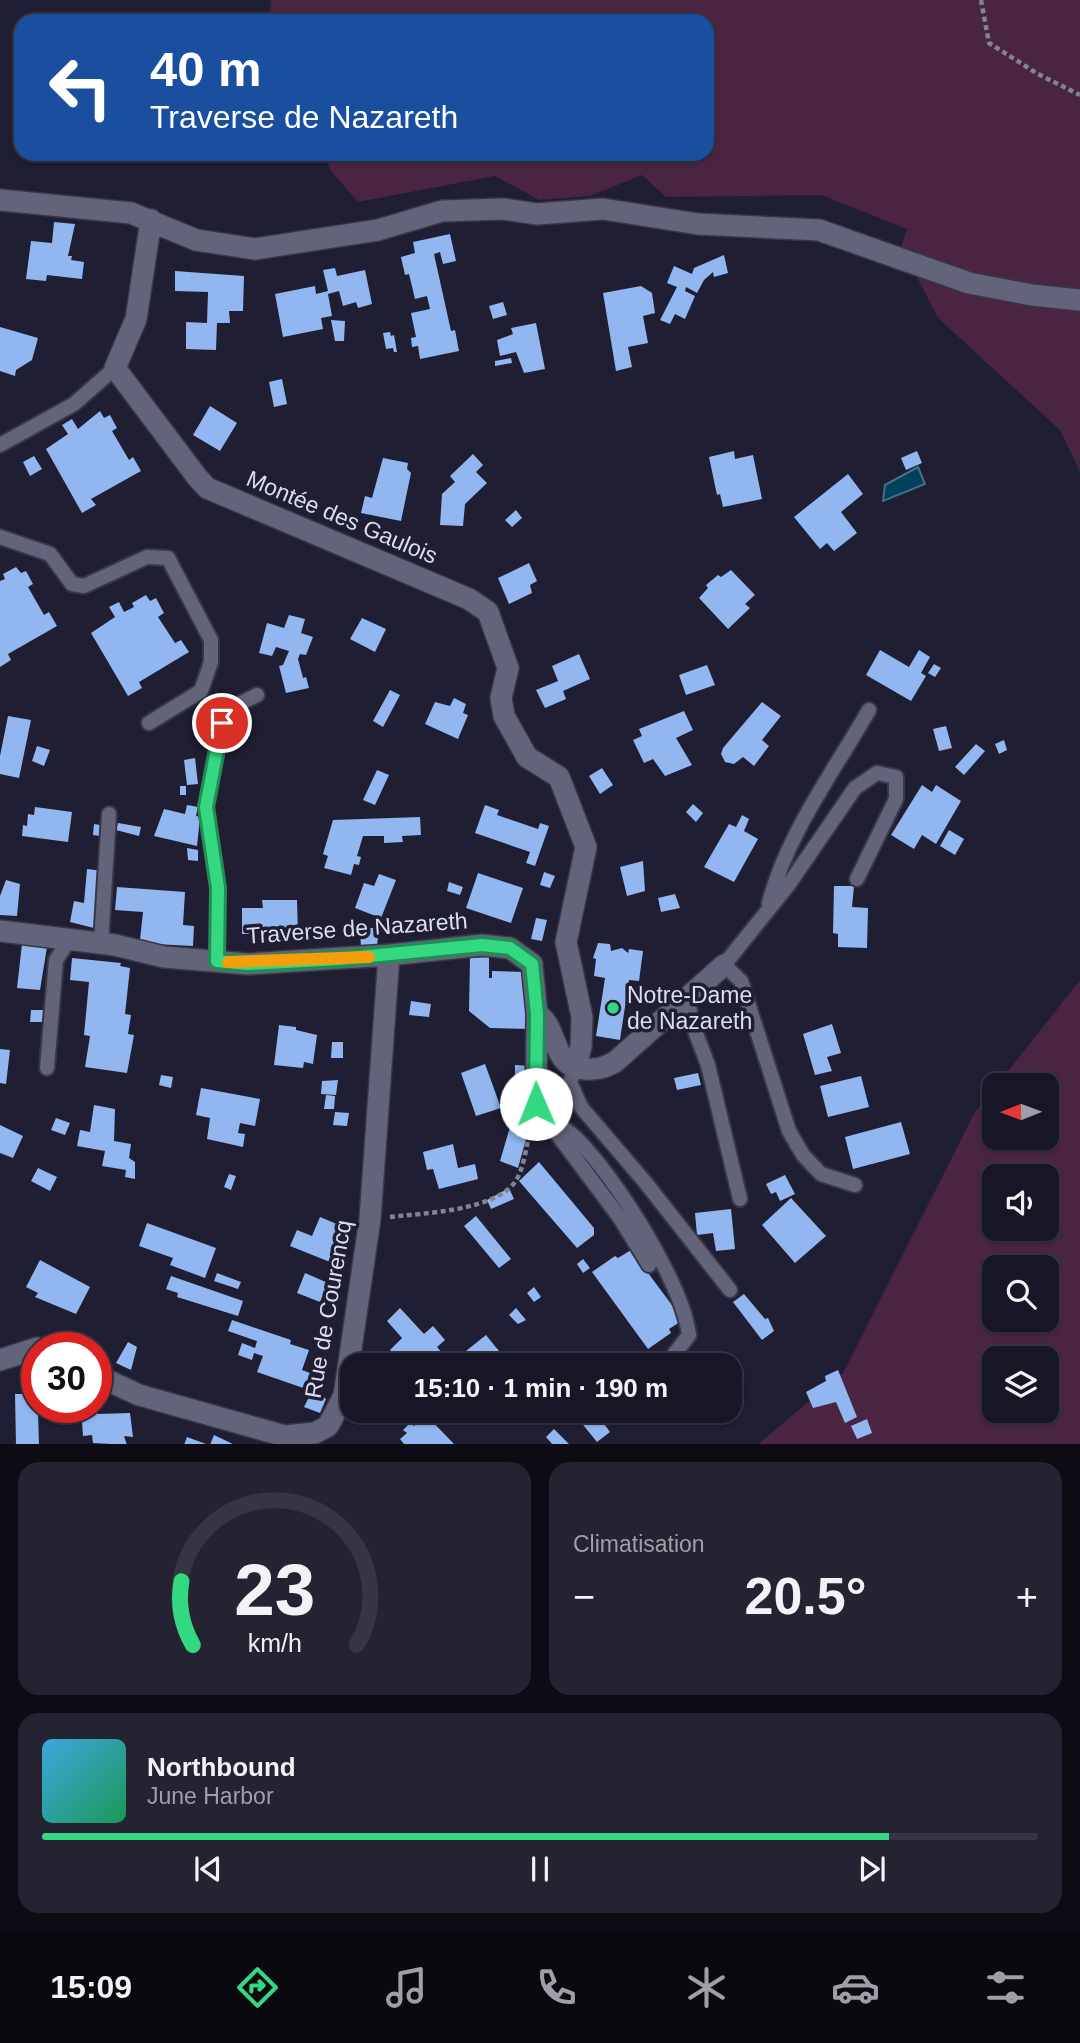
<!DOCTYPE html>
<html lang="fr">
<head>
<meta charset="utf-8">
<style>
  :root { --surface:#171626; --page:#242332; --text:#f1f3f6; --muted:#9e9fa7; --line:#363543; --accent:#34d881 }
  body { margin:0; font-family:Arial,sans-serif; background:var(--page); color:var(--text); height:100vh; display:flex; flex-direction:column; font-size:26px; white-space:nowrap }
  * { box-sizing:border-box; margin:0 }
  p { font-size:23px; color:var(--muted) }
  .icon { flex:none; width:38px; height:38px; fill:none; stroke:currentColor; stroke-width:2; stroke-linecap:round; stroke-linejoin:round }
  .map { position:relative; height:1444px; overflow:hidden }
  .sheet { display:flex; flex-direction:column; gap:18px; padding:18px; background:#0d0c15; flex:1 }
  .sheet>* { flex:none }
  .guide { position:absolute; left:14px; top:14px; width:700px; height:147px; border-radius:21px; box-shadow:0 2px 5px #0004,0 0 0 2px var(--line); background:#1a4fa0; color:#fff; overflow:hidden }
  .needle { width:46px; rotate:269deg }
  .tools { position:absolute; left:982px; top:1073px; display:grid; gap:14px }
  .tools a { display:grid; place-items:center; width:77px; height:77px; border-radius:14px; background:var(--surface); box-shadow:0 2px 5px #0004,0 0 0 2px var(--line); font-size:35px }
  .speed { position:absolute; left:21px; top:1332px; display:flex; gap:14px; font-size:35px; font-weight:700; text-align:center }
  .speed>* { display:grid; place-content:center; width:91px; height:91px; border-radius:50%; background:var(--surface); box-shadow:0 2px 5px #0004,0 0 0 2px var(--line); line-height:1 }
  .speed .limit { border:10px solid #d22; background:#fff; color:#111 }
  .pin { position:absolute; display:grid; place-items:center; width:60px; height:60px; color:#fff; margin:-30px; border:4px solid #fff; border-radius:50%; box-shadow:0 2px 7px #0007 }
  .me { position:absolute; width:77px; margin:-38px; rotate:359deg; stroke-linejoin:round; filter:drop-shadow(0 0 5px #0008) }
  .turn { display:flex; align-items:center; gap:24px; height:147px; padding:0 21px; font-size:32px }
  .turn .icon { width:91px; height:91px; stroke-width:2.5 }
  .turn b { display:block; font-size:49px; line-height:60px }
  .big { font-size:52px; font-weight:600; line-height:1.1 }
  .sheet .widget { flex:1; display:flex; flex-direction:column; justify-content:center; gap:10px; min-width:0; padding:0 24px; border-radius:21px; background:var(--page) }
  .sheet .dial { align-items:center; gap:0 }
  .dial svg { height:182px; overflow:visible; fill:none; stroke:var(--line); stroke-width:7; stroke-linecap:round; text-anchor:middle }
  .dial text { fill:var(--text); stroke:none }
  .song { display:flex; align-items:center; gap:21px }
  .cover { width:84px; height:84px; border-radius:10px; background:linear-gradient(135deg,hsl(200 70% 55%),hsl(150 70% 35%)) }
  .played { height:7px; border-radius:4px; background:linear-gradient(90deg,var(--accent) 85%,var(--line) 85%) }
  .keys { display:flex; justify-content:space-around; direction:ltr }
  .heat { display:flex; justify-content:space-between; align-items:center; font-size:38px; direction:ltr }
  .sheet .tiles { flex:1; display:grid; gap:18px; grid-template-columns:1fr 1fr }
  .widget:last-child { grid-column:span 2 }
  .trip { position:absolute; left:340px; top:1353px; width:402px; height:70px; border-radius:21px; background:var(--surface); box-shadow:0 2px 5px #0004,0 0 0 2px var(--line); font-weight:600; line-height:70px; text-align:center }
  .menu { display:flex; height:112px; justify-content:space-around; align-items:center; background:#09090f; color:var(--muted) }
  .menu .icon { width:49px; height:49px }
  .menu .selected { color:var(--accent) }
  .menu b { font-size:32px; color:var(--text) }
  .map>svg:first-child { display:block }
</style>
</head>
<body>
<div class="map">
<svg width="1080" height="1445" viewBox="0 0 1080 1445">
  <rect width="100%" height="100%" fill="#1f1e32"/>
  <path fill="#492541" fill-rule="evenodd" d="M271,0h809v472l-20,-42 -122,-112 -37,-72 6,-17 -86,-34 -155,2 -24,-22 -52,21 -51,4 -44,-24 -137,26 -27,-31 -7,-17h383v-133h-438z
    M1080,980v464l-323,1 86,-72 132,-261 19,-23v49h52v-53h-49zM994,1176h52v52h-52zM994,1267h52v53h-52zM994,1358h52v52h-52z"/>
  <path fill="#00415b" stroke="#427086" stroke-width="2" d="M918,467l7,17 -42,17 2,-16z"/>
  <path fill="#92b7f0" d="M54,222l21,2 -7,32h4l-1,4 13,2 -2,17 -35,-4 -1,6 -20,-2 5,-38 21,2z
    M450,234l6,27 -13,3 -3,-12 -6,2 17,77 4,-1 4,21 -39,8 -2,-13 -6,1 -1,-9 5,-1 -5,-24 19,-4 -3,-13 -12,3 -6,-25 -4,1 -4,-18 14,-4 -2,-11z
    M724,255l4,18 -14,4 -1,-5 -9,8 -7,13 -11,-6 -1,4 10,5 -10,23 -10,-5 -5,10 -10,-4 17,-33 -10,-4 7,-17 18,8 2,-6z
    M335,268l2,8 28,-6 7,34 -14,4 -2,-6 -13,4 -4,-15 -11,3 4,22 -11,2 2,11 -40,8 -8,-43 40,-8 1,8 12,-3 -5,-21z
    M175,271l69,5 -1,35h-14l1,12h-13l-1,27 -30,-1v-27l21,1 1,-31 -33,-1z
    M641,286l11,7 3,20 -12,3 5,27 -20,4 4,20 -16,4 -13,-78z
    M503,302l4,13 -14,4 -4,-13z
    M331,320l14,1 -1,20h-9z
    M536,323l9,46 -21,4 -8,-21 -16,4 -3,-16 16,-6 -2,-6z
    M0,327l38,11 -6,22 -16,10 -1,6 -15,-5z
    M390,332l1,4 3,-1 3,17h-3l-1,-4 -7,1 -3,-16z
    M511,358l1,5 -17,3v-5z
    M282,379l5,25 -13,3 -5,-25z
    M210,406l27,17 -17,28 -27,-16z
    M100,411l4,7 6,-3 7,13 -5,3 17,29 4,-3 8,14 -50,28 5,6 -14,8 -36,-64 22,-15 -6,-9 10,-6 6,10z
    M734,451l1,8 18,-4 9,44 -39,8 -3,-13 -3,1 -8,-38z
    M917,451l5,12 -16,7 -5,-12z
    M473,454l10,11 -7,7 11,11 -22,21 -2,22 -23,-1 2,-31 13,-12 -5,-6z
    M34,456l8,13 -12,7 -7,-14z
    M383,458l25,5 -1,6 4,4 -10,48 -40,-8 4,-17 7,2z
    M848,474l15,20 -22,18 16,21 -23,18 -7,-8 -7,6 -26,-32z
    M516,510l6,8 -10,9 -7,-7z
    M529,563l8,18 -7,4 2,8 -23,11 -11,-26z
    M16,567l5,6 5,-2 7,13 -5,3 16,28 5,-3 8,14 -49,28 3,6 -11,7v-86l5,-2 -2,-5z
    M731,570l24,25 -10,9 5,4 -22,21 -29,-31 9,-10 -2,-3 12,-10 3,2z
    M146,595l4,6 6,-3 8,15 -6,4 17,26 6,-3 8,12 -50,30 3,6 -14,8 -37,-63 24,-16 -6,-10 10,-5 5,10 10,-5 -2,-4z
    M289,615l16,4 -4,14 12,4 -7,18 -6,-1 -2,5 5,19 3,-1 3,11 -23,5 -7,-27 4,-1 6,-14 -13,-4 -4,9 -13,-3 8,-30 17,5z
    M362,618l24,11 -11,23 -25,-13z
    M880,650l29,17 10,-17 11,7 -9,16 5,3 -15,25 -45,-26z
    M579,654l11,25 -27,12 3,8 -21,9 -9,-18 22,-9 -6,-15z
    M934,664l7,4 -6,9 -7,-4z
    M707,665l8,20 -29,10 -7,-20z
    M390,690l10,5 -17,32 -10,-6z
    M454,698l12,6 -3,9 5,2 -10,24 -33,-15 10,-22 15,4z
    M762,702l19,14 -19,24 7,6 -15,20 -11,-9 -9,7 -9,-2 -4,-8 2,-6z
    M684,711l9,19 -17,8 16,27 -27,11 -12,-17 -9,4 -11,-23 9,-4 -3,-7z
    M8,716l23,4 -12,58 -19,-4v-18z
    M946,726l6,22 -13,3 -6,-22z
    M1004,740l3,10 -8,4 -4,-10z
    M976,744l9,7 -21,24 -9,-8z
    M37,746l13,4 -6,16 -12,-5z
    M195,758l3,26 -11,1 -3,-25z
    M602,768l11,17 -13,9 -11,-18z
    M377,770l12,5 -14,30 -12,-5z
    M922,785l10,7 4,-7 25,16 -25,43 -14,-9 -8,14 -23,-14z
    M180,786h6v9h-6z
    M693,804l10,9 -7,9 -10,-10z
    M187,805l11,2 -2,9 4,1 -3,29 -43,-10 10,-27 21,5z
    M485,805l14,5 -2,5 41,14 2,-6 9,3 -14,40 -9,-3 4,-11 -55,-19z
    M35,807l37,5 -4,30 -46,-6 1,-11 4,1 1,-12 6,1z
    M742,815l7,4 -5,12 14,8 -24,43 -30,-15 25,-43 7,3z
    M420,817l1,18 -19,1 1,6 -19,1v-7h-21l-6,20 4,1 -2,8 -5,-1 -3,11 -27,-7 4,-12 -5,-2 10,-34z
    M118,823l23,4 -2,9 -23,-6z
    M94,824l12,2v11l-13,-2z
    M949,830l15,9 -9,16 -15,-9z
    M187,848l11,2v11l-10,-1z
    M643,861l2,30 -18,5 -7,-29z
    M87,869l16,2 -5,58 -28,-7 4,-21 10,2z
    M544,872l11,4 -5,12 -10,-3z
    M478,873l45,15 -12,35 -45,-15z
    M379,874l17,6 -15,38 -26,-10 9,-25 10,3z
    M6,880l14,4 -3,32 -17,-1v-19z
    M449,882l14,5 -3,8 -13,-4z
    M834,886h20l-2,21 16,1 -1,40 -29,-1v-13l-5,-1z
    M117,887l68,5 -2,33 11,1 -1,20 -38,-2 -15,-4 3,-28 -28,-2z
    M675,894l5,14 -19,4 -3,-14z
    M262,900h35l1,34h-56v-26h21z
    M536,918l11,2 -5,21 -11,-2z
    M360,928h19l-2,18 -16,2z
    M598,943l12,1 1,7 11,-3 6,5 1,-4 14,2 -4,30 -10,-1 -9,60 -24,-4 9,-58 -11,-2 2,-17 -3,-1z
    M22,944l25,3 -7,43 -23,-2z
    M489,957v21h3v-7l34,1 6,57 -42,-1 -21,-17 1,-53z
    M72,958l49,5 -1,3 10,2 -5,46 6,1 -3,19 6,1 -7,38 -42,-6 5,-31 -6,-1 5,-53 -19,-2z
    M411,1001l20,3 -2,13 -20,-2z
    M31,1010h13v12h-14z
    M832,1024l9,29 -14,4 5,14 -17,4 -12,-41z
    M279,1025l17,2v3l21,5 -4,29 -9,-2 -1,6 -29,-3z
    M332,1042h11v16h-12z
    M0,1049l10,1 -4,34 -6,-1z
    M485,1064l16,44 -25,8 -15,-43z
    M515,1065l14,1 -2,20h-12z
    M698,1073l3,12 -24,5 -3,-12z
    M161,1075l12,2 -2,11 -12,-3z
    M861,1076l8,31 -41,10 -8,-31z
    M338,1080l-2,15 -15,-1 1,-13z
    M201,1088l59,11 -5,27 -15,-3 -2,10 7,1 -2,13 -36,-8 3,-21 -14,-3z
    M326,1095l9,1 -1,13h-10z
    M94,1105l21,4 -1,32 17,3 -2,14 6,4v17l-10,-2 1,-7 -24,-4 3,-15 -28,-5 3,-16 10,2z
    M335,1112l14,1 -2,13 -14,-1z
    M56,1118l14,5 -5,12 -14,-5z
    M901,1122l9,32 -57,15 -8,-32z
    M0,1125l23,11 -10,22 -13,-5z
    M510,1127l18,5 -10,36 -18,-7z
    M453,1144l5,24 17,-4 3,15 -39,10 -6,-20 -6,1 -4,-18z
    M539,1162l55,66v7l-17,13 -58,-67z
    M38,1168l19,9 -7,14 -19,-10z
    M229,1174l7,2 -5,14 -7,-3z
    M785,1175l10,19 -15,7 -4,-9 -5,2 -5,-10z
    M509,1188l5,11 -23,10 -4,-9z
    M791,1198l35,38 -31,27 -33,-38z
    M731,1209l4,40 -19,2 -3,-18 -16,2 -2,-22z
    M476,1216l35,43 -12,9 -35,-42z
    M320,1217l24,10 -5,12 5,3 -9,22 -45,-18 7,-16 15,6z
    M147,1223l69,25 -11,30 -35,-13 3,-7 -34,-12z
    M631,1250l52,70 -14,9 2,4 -23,16 -56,-77 23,-16 3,2z
    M583,1259l7,9 -7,5 -6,-9z
    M40,1260l50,27 -14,27 -41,-17 3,-4 -12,-6z
    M217,1273l24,9 -3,7 -24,-8z
    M305,1273l23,10 -8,19 -23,-9z
    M171,1276l72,25 -5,15 -61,-19 1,-4 -12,-4z
    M534,1287l7,10 -7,5 -7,-9z
    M744,1294l21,25 3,-1 6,13 -12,9 -29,-38z
    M400,1308l24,26 9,-8 12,14 -8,7 15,18h-10l-8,-9 -10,9h-20l-14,-15 12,-12 -15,-17z
    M516,1308l10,12 -8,4 -9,-9z
    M232,1320l59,20 -1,4 19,6 -7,20 16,6 -4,14 12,9 -6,14 -16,-6 8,-16 -55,-19 6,-16 -9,-3 -2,7 -14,-5 4,-12 13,5 2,-7 -29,-10z
    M486,1335l8,10 17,20h-33l-12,-14z
    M128,1342l9,5 -6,23 -15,-7z
    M838,1370l19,47 -12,6 -9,-21 -23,6 -7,-16 20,-11 -1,-5z
    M37,1382v25h8v6h-7l1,32h-23l-1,-51h10l-1,-11z
    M81,1407h17v7l32,-1 3,24 -9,-1 3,9 -34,-2 -1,-8 -9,1z
    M571,1410h23l16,22 -13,10z
    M425,1414l30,31h-50l-5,-6 7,-6 -4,-3 7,-7 4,3z
    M867,1419l5,14 -15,6 -6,-13z
    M554,1429l16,16h-17l-7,-8z
    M214,1435l21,10h-25z
    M187,1437l19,7v1h-22z"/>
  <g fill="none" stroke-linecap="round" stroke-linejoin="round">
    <g stroke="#383747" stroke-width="18">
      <path id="lane" d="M0,445l74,-41 41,-36
        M0,537l50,17 22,30 12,2 63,-29 21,1 43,82v22l-10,29 -52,32
        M769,903c18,-69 65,-132 100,-193
        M101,943l8,-129
        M217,961l1,-73 -12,-81 16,-84 13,-17 22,-11
        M688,999l4,24 16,42 32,134
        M47,1068l9,-108 13,-20
        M575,1068l-5,14 11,25 64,75 85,108
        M543,1113c11,9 24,16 34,26 39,39 105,143 112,196l-20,26
        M549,1123l71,95 29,47
        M855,1185l-34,-11 -18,-19 -14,-24 -48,-150 -17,-16 65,-81 66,-96 22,-15 19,4v22l-39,80"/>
    </g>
    <g stroke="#383747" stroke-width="24">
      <path id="street" d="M0,200l131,13 65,27 59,9 123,-19 64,-19 61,-2 34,5 66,-5 95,15 121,6 150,53 63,12 48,5
        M151,220l-15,99 -21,49 82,109 10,11 262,111 19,13 20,56 -7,30 3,18 23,41 32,20 27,70 -20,95 16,75 -1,30 -6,21
        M0,931l115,14 49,12 84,7 141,-9 93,-10 28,3 22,16 5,50 -1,90
        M537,1014c23,14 13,53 47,55 13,1 19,-1 31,-7l109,-97
        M0,1360l37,-12
        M96,1375l43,20 146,41 30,-3 13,-7 16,-30 26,-177 19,-264"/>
    </g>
    <path stroke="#838393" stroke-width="4.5" stroke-dasharray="5 3.5" stroke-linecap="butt" d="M981,0l8,43 49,31 42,21
      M390,1217c34,-4 104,-6 125,-35 9,-13 12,-38 15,-53"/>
    <use href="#lane" stroke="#63637a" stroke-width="14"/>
    <use href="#street" stroke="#63637a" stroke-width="21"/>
  </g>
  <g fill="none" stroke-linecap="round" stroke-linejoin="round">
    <g stroke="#228c54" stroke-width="18">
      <path id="route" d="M222,723l-16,84 12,81 -1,73 31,3 91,-5 143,-14 28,3 22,16 5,50 -1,90"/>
    </g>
    <use href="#route" stroke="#34d881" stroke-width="12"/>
    <path stroke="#f59e0b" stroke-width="12" d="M228,962l141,-5"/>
  </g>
  <circle fill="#34d881" stroke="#1f1e32" stroke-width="2.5" cx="613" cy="1008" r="7"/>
  <g text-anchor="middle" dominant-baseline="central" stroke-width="7" stroke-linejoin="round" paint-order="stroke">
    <g font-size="23" fill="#dddeeb" stroke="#1f1e32">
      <text transform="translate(342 517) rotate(23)">Montée des Gaulois</text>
      <text transform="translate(357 928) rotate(-4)">Traverse de Nazareth</text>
      <text transform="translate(328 1309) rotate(-80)">Rue de Courencq</text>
    </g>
    <g font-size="23" fill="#dddeeb" stroke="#1f1e32" text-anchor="start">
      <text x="627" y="995">Notre-Dame<tspan x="627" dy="26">de Nazareth</tspan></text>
    </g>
  </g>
</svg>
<div class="tools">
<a><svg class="needle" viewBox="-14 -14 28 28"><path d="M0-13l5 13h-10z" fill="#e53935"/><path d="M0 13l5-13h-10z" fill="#9e9fa7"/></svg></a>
<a><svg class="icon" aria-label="sound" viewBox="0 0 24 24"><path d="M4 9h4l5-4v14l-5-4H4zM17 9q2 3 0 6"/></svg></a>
<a><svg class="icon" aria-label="search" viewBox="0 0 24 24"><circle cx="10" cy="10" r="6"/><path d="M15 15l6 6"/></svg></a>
<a><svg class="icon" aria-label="layers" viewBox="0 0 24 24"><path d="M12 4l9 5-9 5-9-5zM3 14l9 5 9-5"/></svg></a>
</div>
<div class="speed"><div class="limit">30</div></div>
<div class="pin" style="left:222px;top:723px;background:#d93025"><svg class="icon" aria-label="arrive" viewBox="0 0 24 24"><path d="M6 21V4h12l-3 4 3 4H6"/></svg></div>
<svg class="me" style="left:536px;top:1104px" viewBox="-20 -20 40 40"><circle r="19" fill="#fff"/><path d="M0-13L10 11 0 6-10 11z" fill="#34d881"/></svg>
<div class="trip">15:10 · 1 min · 190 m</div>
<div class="guide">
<div class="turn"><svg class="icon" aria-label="left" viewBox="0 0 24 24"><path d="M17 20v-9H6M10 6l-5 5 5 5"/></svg><div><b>40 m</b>Traverse de Nazareth</div></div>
</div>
</div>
<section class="sheet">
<div class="tiles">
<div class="widget dial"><svg viewBox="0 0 100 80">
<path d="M14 69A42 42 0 1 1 86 69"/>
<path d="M14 69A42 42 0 0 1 9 41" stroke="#34d881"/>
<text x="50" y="56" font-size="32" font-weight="700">23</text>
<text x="50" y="72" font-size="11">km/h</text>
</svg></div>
<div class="widget"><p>Climatisation</p>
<div class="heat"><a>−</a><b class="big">20.5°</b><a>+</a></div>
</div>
<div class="widget">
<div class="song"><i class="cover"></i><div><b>Northbound</b><p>June Harbor</p></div></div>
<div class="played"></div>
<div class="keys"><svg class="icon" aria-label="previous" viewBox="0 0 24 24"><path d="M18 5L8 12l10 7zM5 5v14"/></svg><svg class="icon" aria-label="pause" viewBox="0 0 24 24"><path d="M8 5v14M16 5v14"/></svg><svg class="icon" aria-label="next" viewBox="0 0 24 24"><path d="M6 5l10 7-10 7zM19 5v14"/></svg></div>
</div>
</div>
</section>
<nav class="menu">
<b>15:09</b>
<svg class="icon selected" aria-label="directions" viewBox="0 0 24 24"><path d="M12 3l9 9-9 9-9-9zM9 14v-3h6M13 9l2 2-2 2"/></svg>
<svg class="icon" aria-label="music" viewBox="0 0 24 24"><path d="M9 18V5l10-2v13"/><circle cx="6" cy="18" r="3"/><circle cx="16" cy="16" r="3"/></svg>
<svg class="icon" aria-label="phone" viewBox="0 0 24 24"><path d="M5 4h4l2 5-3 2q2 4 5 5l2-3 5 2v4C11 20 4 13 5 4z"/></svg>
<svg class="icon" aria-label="climate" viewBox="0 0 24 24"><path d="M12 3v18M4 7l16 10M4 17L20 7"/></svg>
<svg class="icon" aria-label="car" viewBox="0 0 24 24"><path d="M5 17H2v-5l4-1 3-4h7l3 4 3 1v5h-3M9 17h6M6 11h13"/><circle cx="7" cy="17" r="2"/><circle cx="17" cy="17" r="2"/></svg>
<svg class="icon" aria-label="filters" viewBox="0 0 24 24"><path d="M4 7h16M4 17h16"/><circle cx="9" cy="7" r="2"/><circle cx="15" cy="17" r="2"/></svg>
</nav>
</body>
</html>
